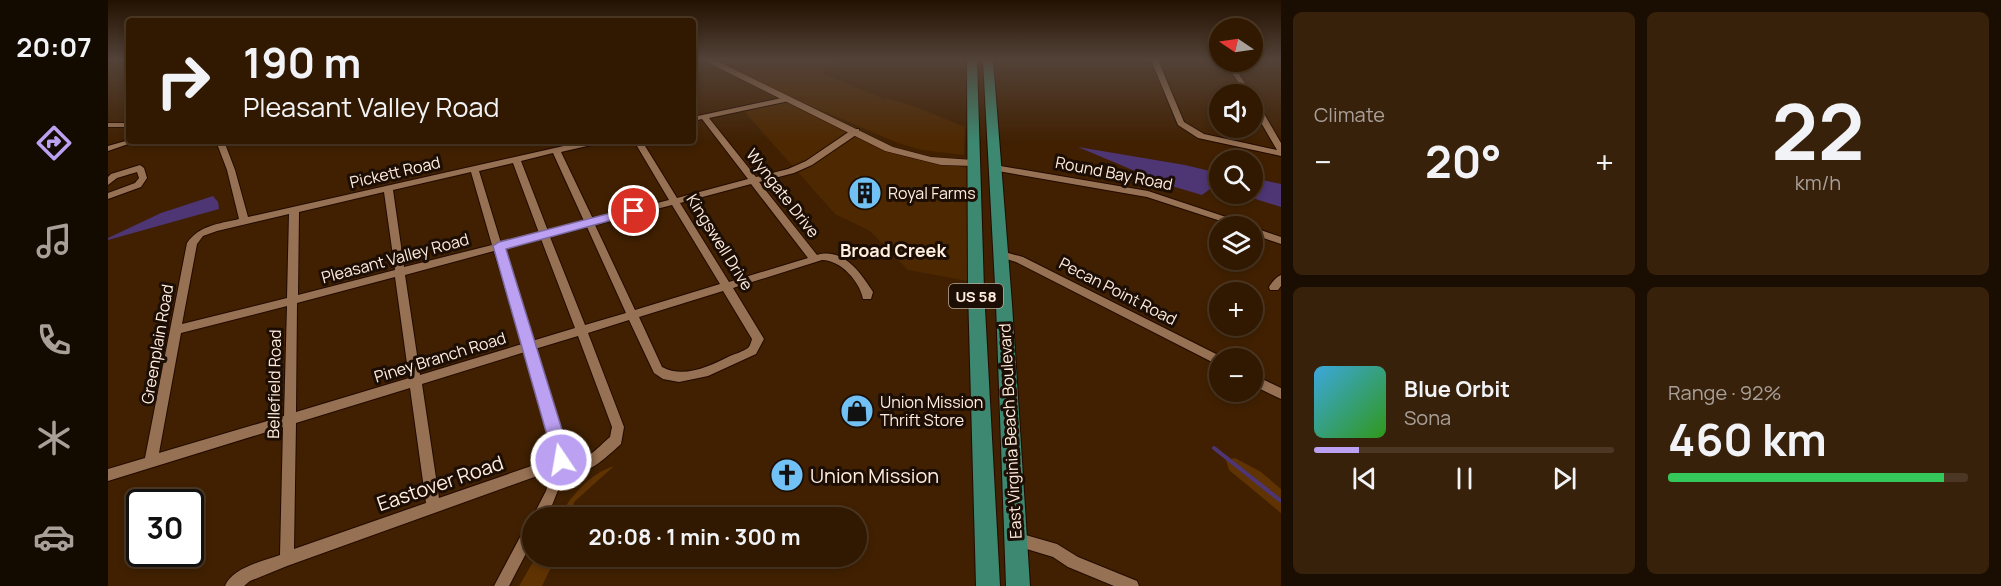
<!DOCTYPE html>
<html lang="en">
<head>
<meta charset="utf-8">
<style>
  :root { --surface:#301801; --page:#38210b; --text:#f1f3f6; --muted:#a8a099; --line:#4b3723; --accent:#bca0f2 }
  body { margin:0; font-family:Manrope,sans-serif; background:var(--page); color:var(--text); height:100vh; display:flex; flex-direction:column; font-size:22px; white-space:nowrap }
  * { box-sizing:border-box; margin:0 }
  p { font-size:20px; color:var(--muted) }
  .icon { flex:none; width:33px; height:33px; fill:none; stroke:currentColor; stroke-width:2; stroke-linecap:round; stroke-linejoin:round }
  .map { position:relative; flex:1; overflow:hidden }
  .sheet { display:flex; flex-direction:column; gap:12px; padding:12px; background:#1a0d01; width:720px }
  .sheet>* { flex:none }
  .guide { position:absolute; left:18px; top:18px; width:570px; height:126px; border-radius:6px; box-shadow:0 3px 9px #0003,0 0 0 2px var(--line); background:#301801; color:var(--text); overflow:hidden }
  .needle { width:39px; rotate:283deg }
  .buttons { position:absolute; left:1101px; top:18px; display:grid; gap:12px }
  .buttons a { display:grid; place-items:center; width:54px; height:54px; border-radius:50%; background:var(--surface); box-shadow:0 3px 9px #0003,0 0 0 2px var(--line); font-size:30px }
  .speed { position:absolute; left:18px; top:489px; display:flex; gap:12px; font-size:30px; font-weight:700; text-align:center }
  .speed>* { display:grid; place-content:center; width:78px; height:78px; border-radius:50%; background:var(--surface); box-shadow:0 3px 9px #0003,0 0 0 2px var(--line); line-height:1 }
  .speed .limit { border:3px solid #111; border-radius:9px; background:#fff; color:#111 }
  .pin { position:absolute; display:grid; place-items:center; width:51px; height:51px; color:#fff; margin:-26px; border:3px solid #fff; border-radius:50%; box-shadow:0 2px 6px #0007 }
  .me { position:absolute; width:66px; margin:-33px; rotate:348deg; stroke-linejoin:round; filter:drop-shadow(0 0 4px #0008) }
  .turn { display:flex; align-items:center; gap:21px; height:126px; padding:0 18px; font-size:27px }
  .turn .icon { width:78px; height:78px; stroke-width:2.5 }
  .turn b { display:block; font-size:42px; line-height:51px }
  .big { font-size:45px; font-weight:700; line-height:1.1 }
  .sheet .widget { flex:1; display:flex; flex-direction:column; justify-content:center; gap:9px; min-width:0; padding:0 21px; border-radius:9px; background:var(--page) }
  .sheet .dial { align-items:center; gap:0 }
  .dial b { font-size:78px; line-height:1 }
  .song { display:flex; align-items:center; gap:18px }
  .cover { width:72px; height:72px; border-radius:9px; background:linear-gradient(135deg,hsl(200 70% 55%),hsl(110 70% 35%)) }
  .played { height:6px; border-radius:3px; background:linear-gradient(90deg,var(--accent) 15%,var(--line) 15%) }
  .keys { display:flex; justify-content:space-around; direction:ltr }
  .heat { display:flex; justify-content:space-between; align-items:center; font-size:33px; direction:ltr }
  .charge { height:9px; border-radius:4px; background:linear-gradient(90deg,#34c759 92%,var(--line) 0) }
  .sheet .tiles { flex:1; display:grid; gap:12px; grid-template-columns:repeat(2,1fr) }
  .trip { position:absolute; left:414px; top:507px; width:345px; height:60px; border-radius:30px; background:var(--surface); box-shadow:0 3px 9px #0003,0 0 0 2px var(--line); font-weight:700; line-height:60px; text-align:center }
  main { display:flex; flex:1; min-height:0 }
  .menu { display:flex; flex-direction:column; width:108px; justify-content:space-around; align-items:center; background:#130a00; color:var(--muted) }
  .menu .icon { width:42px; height:42px }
  .menu .selected { color:var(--accent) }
  .menu b { font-size:27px; color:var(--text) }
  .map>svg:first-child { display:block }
</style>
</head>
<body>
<main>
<nav class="menu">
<b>20:07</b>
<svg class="icon selected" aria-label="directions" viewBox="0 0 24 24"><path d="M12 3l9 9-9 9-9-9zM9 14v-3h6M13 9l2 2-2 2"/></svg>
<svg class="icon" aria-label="music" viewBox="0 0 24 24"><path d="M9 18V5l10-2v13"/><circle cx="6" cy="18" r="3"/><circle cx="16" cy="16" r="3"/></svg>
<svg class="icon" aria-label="phone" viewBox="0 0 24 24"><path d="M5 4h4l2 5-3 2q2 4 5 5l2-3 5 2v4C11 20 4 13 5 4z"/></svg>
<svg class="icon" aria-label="climate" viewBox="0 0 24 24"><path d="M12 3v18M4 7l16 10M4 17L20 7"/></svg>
<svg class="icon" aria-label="car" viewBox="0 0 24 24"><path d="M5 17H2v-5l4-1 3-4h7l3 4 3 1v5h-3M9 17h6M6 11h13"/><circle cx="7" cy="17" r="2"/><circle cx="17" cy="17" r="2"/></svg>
</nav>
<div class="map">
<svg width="1173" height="586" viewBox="0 0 1173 586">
  <rect width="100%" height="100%" fill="#402001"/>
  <path fill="#4e2801" d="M604,60h128l-18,13 62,26 3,-1 29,9 49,20 -1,28 -42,-5 -24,-7 -115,-49z
    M677,101l125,57 60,10 -2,113 -60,-11 -38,-39 -35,-17 -92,-104z"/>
  <path fill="#603303" d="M1127,458l26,14 20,17v24l-52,-43 -3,-10z
    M506,466l-40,36 -1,8 17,7h-31c13,-22 30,-43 55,-51z
    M428,557h20l-14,29h-23z"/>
  <path fill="#4e3574" d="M970,147l107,18 29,7 5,-1v16l-9,2 -8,6 -34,-10z
    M1145,178l28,6v23l-41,-13h12z
    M105,196l5,6 1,7 -111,31v-2l53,-25z"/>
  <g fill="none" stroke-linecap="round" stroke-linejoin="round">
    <path stroke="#4e3574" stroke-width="4" d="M1106,448l67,53"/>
    <g stroke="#220a00" stroke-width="2">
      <path id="minor" d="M1043,60h7l26,62 20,12 73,16 -25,-43v-9h3l26,45v13l-83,-18 -20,-13z
        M1117,62h6l21,32h-6z
        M678,97h3v4l-80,17 47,59 32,-8 18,-8 47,-32h6v4l-47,32 -18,8 -35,9 58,73c26,-8 44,18 56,37l-2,7h-8c-3,-17 -22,-39 -41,-39l-89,28 31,51 -8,15 -48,22 -29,6 -16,-3 -9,-6 -25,-53 -41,13 36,94 -3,17c-18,16 -32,31 -57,31l-17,43h-15l14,-27 5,-16h-11l-253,91 -37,15 -6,5h-19c7,-18 38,-25 55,-31l3,-128 -175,54v-12l37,-11 42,-215c13,-18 31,-19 52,-24l-12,-49 -11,-29h8l11,29 13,47 338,-76h15l-1,2 -39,9 32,67 76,-19 -35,-59h8l35,57 71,-19 -46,-60 -9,2v-4zM445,153l31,68 -36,10 -27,-70zM405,163l26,70 -38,10 -22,-72zM363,172l21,73 -88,22 -11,-77zM643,184l57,74 -79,24 -49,-79zM276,192l11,78 -97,25 1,-83zM564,205l48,79 -85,26 -40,-85zM181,214l-2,84 -105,26 15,-80 6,-8 14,-5zM479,227l39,86 -41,12 -35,-88zM433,239l34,89 -43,13 -29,-92zM386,251l28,93 -102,31 -15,-100zM287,277l14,101 -113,34 1,-109zM615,291l29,48c-1,3 -2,7 -4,9 -4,3 -13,6 -18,8 -20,10 -46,23 -68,11l-23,-50zM179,306l-3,110 -125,37 22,-120zM470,336l34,91 -2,10c-14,12 -24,26 -44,26v-14l-31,-100zM417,352l29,97 -1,14h-13l-101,35 -17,-114zM302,388l16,115 -132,46 2,-126z
        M0,123h21v4h-21z
        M21,140v1h8l-29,10v-5z
        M32,165l4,3 3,10 -6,9 -33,12v-6l27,-10 4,-5 -2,-6 -20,6 -9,7v-8l3,-3z
        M887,165l153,26 99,33 2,2h-13l-89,-29 -155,-27v-4z
        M1144,227l29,10v7l-29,-10z
        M893,251l22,6 201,101h-4v7l-4,-1 -200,-102 -19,-6 -1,-2z
        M1173,275v11l-3,4h-8l-1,-3c3,-5 7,-10 12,-12z
        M1144,374l29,14v11l-29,-14z
        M424,522v20l-23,44h-15l33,-62z
        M907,532l42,12 21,13 59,24 2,5h-25l-46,-19 -15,-10 -43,-13 -2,-5 2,-5z"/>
    </g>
    <g stroke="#220a00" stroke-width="1">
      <path id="tertiary" d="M595,60h12l178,87 38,10 42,3 5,3 -5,3 -32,-1 -56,-14z"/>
    </g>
    <g stroke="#220a00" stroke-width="2">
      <path id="primary" d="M859,60h10l7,230 16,296h-24l-8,-296z
        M875,60h10l19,244 18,282h-24l-10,-282z"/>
    </g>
    <use href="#minor" fill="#977153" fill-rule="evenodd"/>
    <use href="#tertiary" fill="#977153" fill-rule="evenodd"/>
    <use href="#primary" fill="#3c8870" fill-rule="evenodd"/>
  </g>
  <path fill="#593f09" d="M749,176l19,22 -1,5h-2l-2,7 -13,-2v-3l-6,-1z"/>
  <path fill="#68490b" stroke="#493308" stroke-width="1.5" d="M749,176l22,4 -3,18h-2l-2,7 -13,-2v-2l-6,-1z"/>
  <linearGradient id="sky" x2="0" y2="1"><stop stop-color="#231201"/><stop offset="0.42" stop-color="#534238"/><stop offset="1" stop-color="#534238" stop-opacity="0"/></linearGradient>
  <rect width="1173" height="142" fill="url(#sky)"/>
  <path fill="#bca0f2" stroke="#7a689d" stroke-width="1.5" d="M526,207l6,4 -2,2 -132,36 62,200 1,11 -2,5 -6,3 -6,-3 -4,-16 -58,-203 6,-4z"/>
  <defs>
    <g id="building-disc" transform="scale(1.725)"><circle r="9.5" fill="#72c1f5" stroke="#1c0e04"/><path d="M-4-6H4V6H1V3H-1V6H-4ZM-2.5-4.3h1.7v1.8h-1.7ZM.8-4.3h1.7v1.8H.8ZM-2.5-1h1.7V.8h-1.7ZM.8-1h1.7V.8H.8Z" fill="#111"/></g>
    <g id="shop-disc" transform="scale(1.725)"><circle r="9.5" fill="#72c1f5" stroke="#1c0e04"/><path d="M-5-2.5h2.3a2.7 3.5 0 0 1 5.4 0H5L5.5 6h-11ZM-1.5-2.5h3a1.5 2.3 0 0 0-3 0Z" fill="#111"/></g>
    <g id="church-disc" transform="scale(1.725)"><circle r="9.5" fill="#72c1f5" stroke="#1c0e04"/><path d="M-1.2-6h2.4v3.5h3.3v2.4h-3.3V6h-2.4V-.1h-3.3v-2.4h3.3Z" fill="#111"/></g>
  </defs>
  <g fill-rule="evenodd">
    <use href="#building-disc" x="757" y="193"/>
    <use href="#shop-disc" x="749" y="411"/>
    <use href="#church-disc" x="679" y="475"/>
  </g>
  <g text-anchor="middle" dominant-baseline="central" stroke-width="6" stroke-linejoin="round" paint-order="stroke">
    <rect fill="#1c0e04" stroke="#bbaa9e" stroke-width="1.5" x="841" y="284" width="54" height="24" rx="4.5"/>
    <g font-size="15" font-weight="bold" fill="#ffede0">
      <text x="868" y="296">US 58</text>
    </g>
    <g font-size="16" fill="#ffede0" stroke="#1c0e04">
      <text transform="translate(287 172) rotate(-13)">Pickett Road</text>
      <text transform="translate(1006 173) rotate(11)">Round Bay Road</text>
      <text transform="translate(675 193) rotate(52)">Wyngate Drive</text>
      <text transform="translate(612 242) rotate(58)">Kingswell Drive</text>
      <text transform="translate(287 258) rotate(-15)">Pleasant Valley Road</text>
      <text transform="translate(1010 291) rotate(27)">Pecan Point Road</text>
      <text transform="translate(49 344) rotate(-80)">Greenplain Road</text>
      <text transform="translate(332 357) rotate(-17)">Piney Branch Road</text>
      <text transform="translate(166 384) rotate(-89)">Bellefield Road</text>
      <text transform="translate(902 431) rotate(-93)">East Virginia Beach Boulevard</text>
    </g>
    <g font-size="16" fill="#ffede0" stroke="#1c0e04" text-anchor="start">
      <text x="780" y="193">Royal Farms</text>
      <text x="772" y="402">Union Mission<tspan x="772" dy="18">Thrift Store</tspan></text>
    </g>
    <g font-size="18" font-weight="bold" fill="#ffede0" stroke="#1c0e04">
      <text x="785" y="250">Broad Creek</text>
    </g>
    <g font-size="20" fill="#ffede0" stroke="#1c0e04" text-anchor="start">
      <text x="702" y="475">Union Mission</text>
    </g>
    <g font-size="20" fill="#ffede0" stroke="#1c0e04">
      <text transform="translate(332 483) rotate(-19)">Eastover Road</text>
    </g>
  </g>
</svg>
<div class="buttons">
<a><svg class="needle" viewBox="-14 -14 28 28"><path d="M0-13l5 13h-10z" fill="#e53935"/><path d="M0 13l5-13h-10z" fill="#a8a099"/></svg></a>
<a><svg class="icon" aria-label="sound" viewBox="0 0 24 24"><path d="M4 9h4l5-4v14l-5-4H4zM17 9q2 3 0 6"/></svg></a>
<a><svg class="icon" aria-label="search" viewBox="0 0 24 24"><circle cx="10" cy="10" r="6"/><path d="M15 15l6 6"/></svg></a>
<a><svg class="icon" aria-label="layers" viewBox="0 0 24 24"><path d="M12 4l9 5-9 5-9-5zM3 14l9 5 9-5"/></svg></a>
<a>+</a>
<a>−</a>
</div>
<div class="speed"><div class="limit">30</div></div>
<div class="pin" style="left:526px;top:211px;background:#d93025"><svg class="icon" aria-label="arrive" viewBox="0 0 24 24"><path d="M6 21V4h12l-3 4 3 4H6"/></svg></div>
<svg class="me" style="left:453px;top:460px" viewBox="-20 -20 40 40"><circle r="17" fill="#bca0f2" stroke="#fff" stroke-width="3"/><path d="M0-11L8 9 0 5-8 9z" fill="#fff"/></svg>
<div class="trip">20:08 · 1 min · 300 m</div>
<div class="guide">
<div class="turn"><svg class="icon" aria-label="right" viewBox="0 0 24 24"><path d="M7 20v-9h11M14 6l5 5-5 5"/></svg><div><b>190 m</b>Pleasant Valley Road</div></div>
</div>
</div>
<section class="sheet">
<div class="tiles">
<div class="widget"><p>Climate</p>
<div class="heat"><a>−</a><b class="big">20°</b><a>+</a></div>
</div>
<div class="widget dial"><b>22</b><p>km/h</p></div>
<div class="widget">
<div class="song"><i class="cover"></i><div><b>Blue Orbit</b><p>Sona</p></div></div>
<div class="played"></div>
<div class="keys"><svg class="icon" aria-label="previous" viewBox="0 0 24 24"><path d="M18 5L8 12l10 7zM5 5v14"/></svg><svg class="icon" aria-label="pause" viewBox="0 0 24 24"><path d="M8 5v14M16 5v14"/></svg><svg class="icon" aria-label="next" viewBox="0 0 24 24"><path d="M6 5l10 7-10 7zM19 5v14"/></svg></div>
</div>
<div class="widget"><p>Range · 92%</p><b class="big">460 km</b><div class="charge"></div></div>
</div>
</section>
</main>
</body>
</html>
